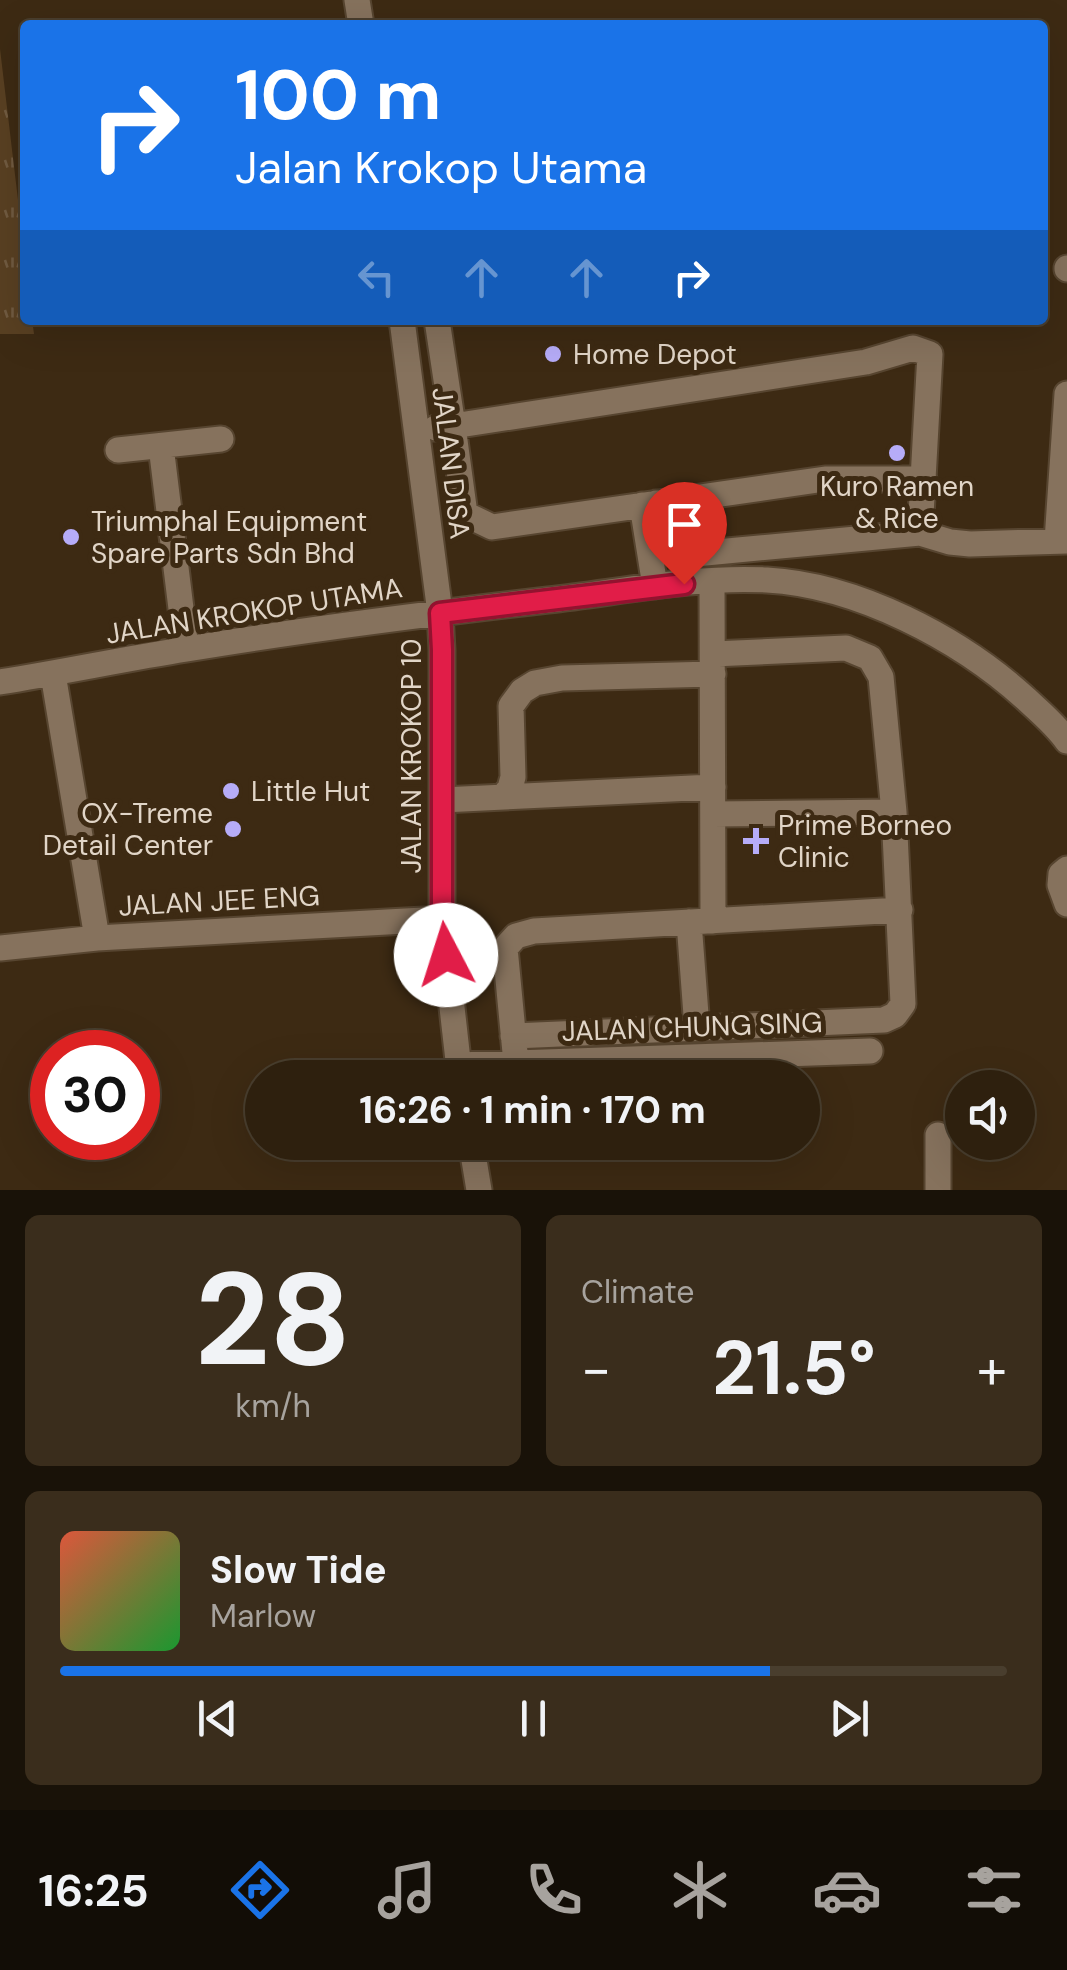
<!DOCTYPE html>
<html lang="en">
<head>
<meta charset="utf-8">
<style>
  :root { --surface:#2e200e; --page:#3a2d1c; --text:#f1f3f6; --muted:#a7a39e; --line:#493e2e; --accent:#1a73e8 }
  body { margin:0; font-family:"DM Sans",sans-serif; background:var(--page); color:var(--text); height:100vh; display:flex; flex-direction:column; font-size:38px; white-space:nowrap }
  * { box-sizing:border-box; margin:0 }
  p { font-size:32px; color:var(--muted) }
  .icon { flex:none; width:55px; height:55px; fill:none; stroke:currentColor; stroke-width:2; stroke-linecap:round; stroke-linejoin:round }
  .map { position:relative; height:1190px; overflow:hidden }
  .panel { display:flex; flex-direction:column; gap:25px; padding:25px; background:#191208; flex:1 }
  .panel>* { flex:none }
  .guide { position:absolute; left:20px; top:20px; width:1028px; height:305px; border-radius:10px; box-shadow:0 10px 40px #0002,0 0 0 2px var(--line); background:#1a73e8; color:#fff; overflow:hidden }
  .tools { position:absolute; left:945px; top:1070px; display:grid; gap:20px }
  .tools a { display:grid; place-items:center; width:90px; height:90px; border-radius:50%; background:var(--surface); box-shadow:0 10px 40px #0002,0 0 0 2px var(--line); font-size:50px }
  .speed { position:absolute; left:30px; top:1030px; display:flex; gap:20px; font-size:50px; font-weight:700; text-align:center }
  .speed>* { display:grid; place-content:center; width:130px; height:130px; border-radius:50%; background:var(--surface); box-shadow:0 10px 40px #0002,0 0 0 2px var(--line); line-height:1 }
  .speed .limit { border:15px solid #d22; background:#fff; color:#111 }
  .pin { position:absolute; display:grid; place-items:center; width:85px; height:85px; color:#fff; margin:-102px -42px; border-radius:50% 50% 50% 0; rotate:-45deg; box-shadow:0 0 10px #0007 }
  .pin .icon { rotate:45deg }
  .me { position:absolute; width:110px; margin:-55px; rotate:355deg; stroke-linejoin:round; filter:drop-shadow(0 0 8px #0008) }
  .turn { display:flex; align-items:center; gap:35px; height:210px; padding:0 50px; font-size:45px }
  .turn .icon { width:130px; height:130px; stroke-width:2.5 }
  .turn b { display:block; font-size:70px; line-height:85px }
  .lanes { display:flex; align-items:center; height:95px; padding:0 50px; background:#0003; justify-content:center; gap:50px; direction:ltr }
  .lanes .off { opacity:.35 }
  .big { font-size:75px; font-weight:700; line-height:1.1 }
  .panel .tile { flex:1; display:flex; flex-direction:column; justify-content:center; gap:15px; min-width:0; padding:0 35px; border-radius:15px; background:var(--page) }
  .panel .dial { align-items:center; gap:0 }
  .dial b { font-size:130px; line-height:1 }
  .song { display:flex; align-items:center; gap:30px }
  .cover { width:120px; height:120px; border-radius:15px; background:linear-gradient(135deg,hsl(10 70% 55%),hsl(130 70% 35%)) }
  .played { height:10px; border-radius:5px; background:linear-gradient(90deg,var(--accent) 75%,var(--line) 75%) }
  .keys { display:flex; justify-content:space-around; direction:ltr }
  .heat { display:flex; justify-content:space-between; align-items:center; font-size:55px; direction:ltr }
  .panel .tiles { flex:1; display:grid; gap:25px; grid-template-columns:1fr 1fr }
  .tile:last-child { grid-column:span 2 }
  .trip { position:absolute; left:245px; top:1060px; width:575px; height:100px; border-radius:50px; background:var(--surface); box-shadow:0 10px 40px #0002,0 0 0 2px var(--line); font-weight:700; line-height:100px; text-align:center }
  .dock { display:flex; height:160px; justify-content:space-around; align-items:center; background:#120d06; color:var(--muted) }
  .dock .icon { width:70px; height:70px }
  .dock .current { color:var(--accent) }
  .dock b { font-size:45px; color:var(--text) }
  .map>svg:first-child { display:block }
</style>
</head>
<body>
<div class="map">
<svg width="1067" height="1190" viewBox="0 0 1067 1190">
  <defs>
    <pattern id="grass-tufts" width="24" height="20" patternUnits="userSpaceOnUse" patternTransform="scale(2.5)"><rect width="24" height="20" fill="#594022"/><path d="M3 7l-1-3M5 7V3M7 7l1-3M15 17l-1-3M17 17v-4M19 17l1-3" fill="none" stroke="#715b41"/></pattern>
  </defs>
  <rect width="100%" height="100%" fill="#3d2a13"/>
  <path fill="url(#grass-tufts)" d="M0,49l25,210v61h7l2,14h-34z"/>
  <g fill="none" stroke-linecap="round" stroke-linejoin="round">
    <g stroke="#574530" stroke-width="29">
      <path id="minor" d="M357,0l4,25
        M1067,268v1
        M402,320l38,293 2,37v269l18,159
        M437,320l16,106 413,-64 47,-14 17,6 -10,179
        M436,428l17,-2 12,88 27,13 333,-48h99
        M161,446l25,203
        M118,450l103,-11
        M656,503l17,36 22,15 225,-21 30,9 20,2 97,-3
        M642,505l13,81
        M1057,541l10,-147
        M712,581l1,340
        M53,674l44,264
        M0,682c63,-10 124,-23 187,-33 120,-20 240,-35 361,-49 72,-8 146,-24 219,-20 90,5 192,58 258,118 15,14 30,26 42,43
        M503,797l7,-9 3,-11 -2,-71 11,-15 13,-8 27,-5 151,-4
        M442,800l271,-13
        M713,814l181,-2 -13,-135 -11,-19 -24,-10 -133,6
        M1067,869l-6,5 -1,11 7,19
        M689,922l8,106
        M0,948l97,-10 345,-19
        M513,1036l371,-16 11,-5 8,-11 -9,-192
        M516,1063l-11,-115 11,-12 18,-5 366,-21
        M458,1065l412,-14
        M471,1142l8,48
        M938,1190v-55"/>
    </g>
    <use href="#minor" stroke="#86725d" stroke-width="25"/>
  </g>
  <g fill="none" stroke-linecap="round" stroke-linejoin="round">
    <g stroke="#92132f" stroke-width="25">
      <path id="route" d="M446,955l-4,-36v-269l-2,-37 244,-29"/>
    </g>
    <use href="#route" stroke="#e11d48" stroke-width="18"/>
  </g>
  <g fill="#b6acf8" stroke="#3d2a13" stroke-width="4">
    <circle cx="553" cy="354" r="10"/>
    <circle cx="897" cy="453" r="10"/>
    <circle cx="71" cy="537" r="10"/>
    <circle cx="231" cy="791" r="10"/>
    <circle cx="233" cy="829" r="10"/>
    <path d="M751 826h10v10h10v10h-10v10h-10v-10h-10v-10h10z"/>
  </g>
  <g text-anchor="middle" dominant-baseline="central" stroke-width="10" stroke-linejoin="round" paint-order="stroke">
    <g font-size="28" fill="#e1d5c7" stroke="#3d2a13" text-anchor="start">
      <text x="573" y="354">Home Depot</text>
      <text x="897" y="486" text-anchor="middle">Kuro Ramen<tspan x="897" dy="32">&amp; Rice</tspan></text>
      <text x="91" y="521">Triumphal Equipment<tspan x="91" dy="32">Spare Parts Sdn Bhd</tspan></text>
      <text x="251" y="791">Little Hut</text>
      <text x="213" y="813" text-anchor="end">OX-Treme<tspan x="213" dy="32">Detail Center</tspan></text>
      <text x="778" y="825">Prime Borneo<tspan x="778" dy="32">Clinic</tspan></text>
    </g>
    <g font-size="28" fill="#e1d5c7" stroke="#3d2a13">
      <text transform="translate(451 463) rotate(83)">JALAN DISA</text>
      <text transform="translate(254 611) rotate(-9)">JALAN KROKOP UTAMA</text>
      <text transform="translate(411 756) rotate(-90)">JALAN KROKOP 10</text>
      <text transform="translate(219 901) rotate(-3)">JALAN JEE ENG</text>
      <text transform="translate(692 1027) rotate(-2)">JALAN CHUNG SING</text>
    </g>
  </g>
</svg>
<div class="tools">
<a><svg class="icon" aria-label="sound" viewBox="0 0 24 24"><path d="M4 9h4l5-4v14l-5-4H4zM17 9q2 3 0 6"/></svg></a>
</div>
<div class="speed"><div class="limit">30</div></div>
<div class="pin" style="left:684px;top:584px;background:#d93025"><svg class="icon" aria-label="arrive" viewBox="0 0 24 24"><path d="M6 21V4h12l-3 4 3 4H6"/></svg></div>
<svg class="me" style="left:446px;top:955px" viewBox="-20 -20 40 40"><circle r="19" fill="#fff"/><path d="M0-13L10 11 0 6-10 11z" fill="#e11d48"/></svg>
<div class="trip">16:26 · 1 min · 170 m</div>
<div class="guide">
<div class="turn"><svg class="icon" aria-label="right" viewBox="0 0 24 24"><path d="M7 20v-9h11M14 6l5 5-5 5"/></svg><div><b>100 m</b>Jalan Krokop Utama</div></div>
<div class="lanes"><svg class="icon off" aria-label="left" viewBox="0 0 24 24"><path d="M17 20v-9H6M10 6l-5 5 5 5"/></svg><svg class="icon off" aria-label="ahead" viewBox="0 0 24 24"><path d="M12 20V5M6 11l6-6 6 6"/></svg><svg class="icon off" aria-label="ahead" viewBox="0 0 24 24"><path d="M12 20V5M6 11l6-6 6 6"/></svg><svg class="icon" aria-label="right" viewBox="0 0 24 24"><path d="M7 20v-9h11M14 6l5 5-5 5"/></svg></div>
</div>
</div>
<section class="panel">
<div class="tiles">
<div class="tile dial"><b>28</b><p>km/h</p></div>
<div class="tile"><p>Climate</p>
<div class="heat"><a>−</a><b class="big">21.5°</b><a>+</a></div>
</div>
<div class="tile">
<div class="song"><i class="cover"></i><div><b>Slow Tide</b><p>Marlow</p></div></div>
<div class="played"></div>
<div class="keys"><svg class="icon" aria-label="previous" viewBox="0 0 24 24"><path d="M18 5L8 12l10 7zM5 5v14"/></svg><svg class="icon" aria-label="pause" viewBox="0 0 24 24"><path d="M8 5v14M16 5v14"/></svg><svg class="icon" aria-label="next" viewBox="0 0 24 24"><path d="M6 5l10 7-10 7zM19 5v14"/></svg></div>
</div>
</div>
</section>
<nav class="dock">
<b>16:25</b>
<svg class="icon current" aria-label="directions" viewBox="0 0 24 24"><path d="M12 3l9 9-9 9-9-9zM9 14v-3h6M13 9l2 2-2 2"/></svg>
<svg class="icon" aria-label="music" viewBox="0 0 24 24"><path d="M9 18V5l10-2v13"/><circle cx="6" cy="18" r="3"/><circle cx="16" cy="16" r="3"/></svg>
<svg class="icon" aria-label="phone" viewBox="0 0 24 24"><path d="M5 4h4l2 5-3 2q2 4 5 5l2-3 5 2v4C11 20 4 13 5 4z"/></svg>
<svg class="icon" aria-label="climate" viewBox="0 0 24 24"><path d="M12 3v18M4 7l16 10M4 17L20 7"/></svg>
<svg class="icon" aria-label="car" viewBox="0 0 24 24"><path d="M5 17H2v-5l4-1 3-4h7l3 4 3 1v5h-3M9 17h6M6 11h13"/><circle cx="7" cy="17" r="2"/><circle cx="17" cy="17" r="2"/></svg>
<svg class="icon" aria-label="filters" viewBox="0 0 24 24"><path d="M4 7h16M4 17h16"/><circle cx="9" cy="7" r="2"/><circle cx="15" cy="17" r="2"/></svg>
</nav>
</body>
</html>
